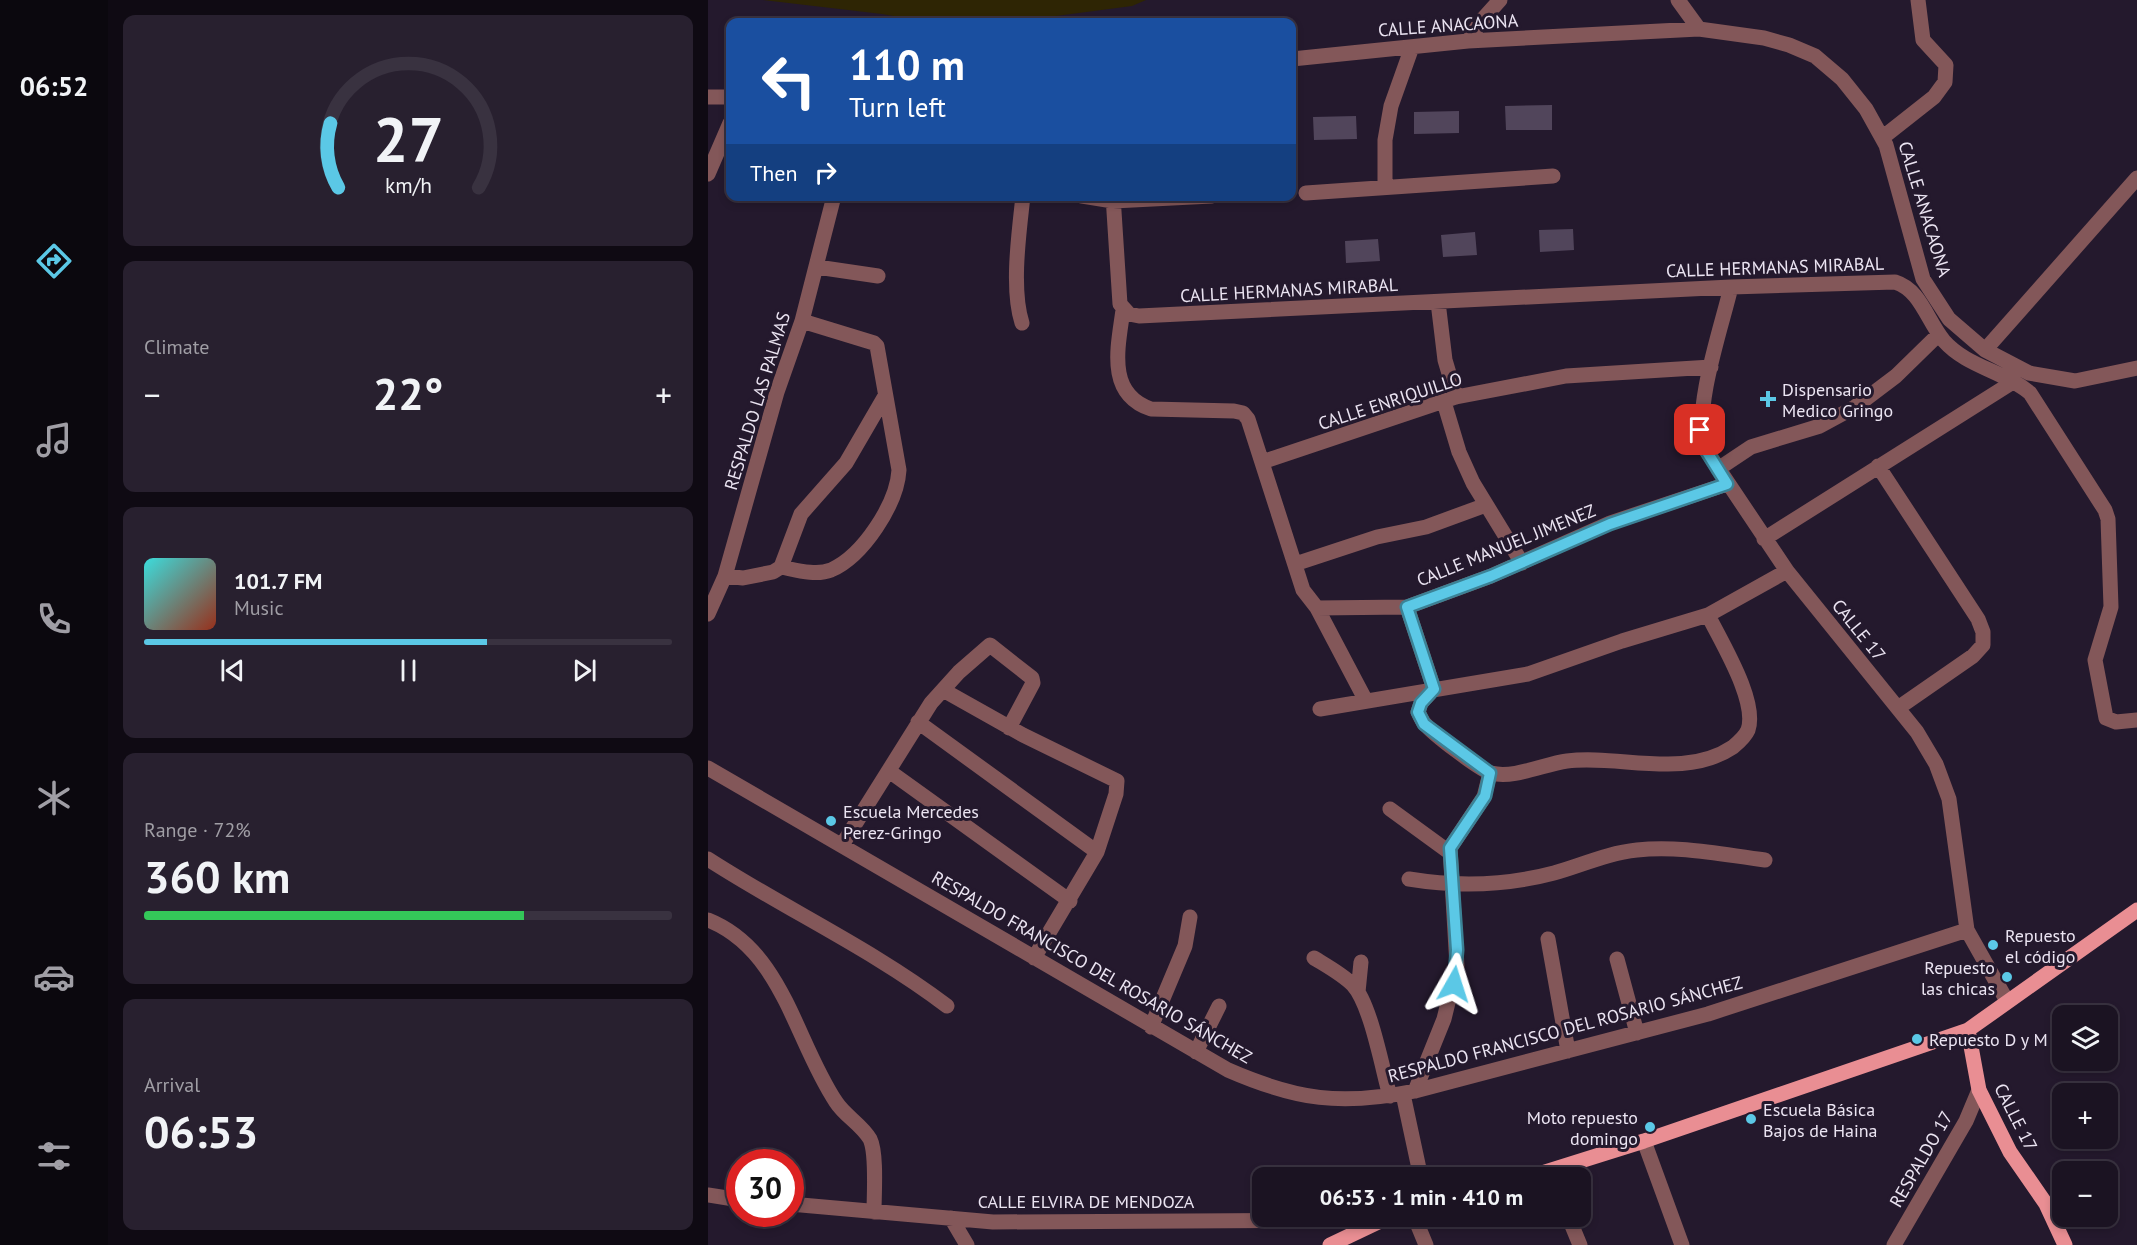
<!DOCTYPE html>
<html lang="en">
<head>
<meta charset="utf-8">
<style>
  :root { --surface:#1b1322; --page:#28202f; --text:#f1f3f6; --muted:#a09ea5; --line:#393240; --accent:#5bc8e6 }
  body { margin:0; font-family:"PT Sans",sans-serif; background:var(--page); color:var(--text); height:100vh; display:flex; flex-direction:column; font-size:22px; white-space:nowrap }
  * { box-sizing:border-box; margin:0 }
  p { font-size:20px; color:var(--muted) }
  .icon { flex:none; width:33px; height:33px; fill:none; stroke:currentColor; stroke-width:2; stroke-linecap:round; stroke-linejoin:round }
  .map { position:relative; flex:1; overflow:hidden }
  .panel { display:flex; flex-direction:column; gap:15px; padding:15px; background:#0f0a13; width:600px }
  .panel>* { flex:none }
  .banner { position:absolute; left:18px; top:18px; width:570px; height:183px; border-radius:12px; box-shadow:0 3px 9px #0003,0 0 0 2px var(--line); background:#1a4fa0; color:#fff; overflow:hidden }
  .controls { position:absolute; left:1344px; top:1005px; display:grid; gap:12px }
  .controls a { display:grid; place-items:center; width:66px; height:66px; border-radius:12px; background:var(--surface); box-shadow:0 3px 9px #0003,0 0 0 2px var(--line); font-size:30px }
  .speed { position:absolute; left:18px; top:1149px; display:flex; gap:12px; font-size:30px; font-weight:700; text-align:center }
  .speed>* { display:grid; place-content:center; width:78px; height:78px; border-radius:50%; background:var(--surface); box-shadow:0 3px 9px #0003,0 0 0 2px var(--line); line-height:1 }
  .speed .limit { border:9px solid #d22; background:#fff; color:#111 }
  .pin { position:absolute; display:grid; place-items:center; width:51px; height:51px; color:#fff; margin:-26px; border-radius:12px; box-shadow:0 3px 9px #0006 }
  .me { position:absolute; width:66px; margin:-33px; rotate:6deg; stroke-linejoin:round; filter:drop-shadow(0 0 4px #0008) }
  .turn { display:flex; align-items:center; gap:21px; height:126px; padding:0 24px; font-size:27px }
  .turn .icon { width:78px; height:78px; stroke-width:2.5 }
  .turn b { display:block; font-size:42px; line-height:51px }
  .then { display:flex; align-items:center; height:57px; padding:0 24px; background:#0003; gap:12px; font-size:22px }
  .big { font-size:45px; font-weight:800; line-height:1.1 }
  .panel .card { flex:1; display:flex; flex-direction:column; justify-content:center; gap:9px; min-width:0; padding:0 21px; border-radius:12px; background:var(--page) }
  .panel .dial { align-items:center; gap:0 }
  .dial svg { height:156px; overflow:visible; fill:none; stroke:var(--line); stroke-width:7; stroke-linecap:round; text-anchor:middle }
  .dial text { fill:var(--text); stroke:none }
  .song { display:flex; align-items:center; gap:18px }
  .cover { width:72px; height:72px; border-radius:9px; background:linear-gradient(135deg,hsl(180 70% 55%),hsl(10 70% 35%)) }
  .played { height:6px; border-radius:3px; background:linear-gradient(90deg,var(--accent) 65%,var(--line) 65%) }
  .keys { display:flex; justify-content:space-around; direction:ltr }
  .heat { display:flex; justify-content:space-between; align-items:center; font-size:33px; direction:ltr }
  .charge { height:9px; border-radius:4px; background:linear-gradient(90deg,#34c759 72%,var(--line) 0) }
  .trip { position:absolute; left:544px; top:1167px; width:339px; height:60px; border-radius:12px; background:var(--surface); box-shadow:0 3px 9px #0003,0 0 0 2px var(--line); font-weight:800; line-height:60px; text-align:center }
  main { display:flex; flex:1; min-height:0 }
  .tab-bar { display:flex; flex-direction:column; width:108px; justify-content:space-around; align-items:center; background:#0b080e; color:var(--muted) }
  .tab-bar .icon { width:42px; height:42px }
  .tab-bar .selected { color:var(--accent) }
  .tab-bar b { font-size:27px; color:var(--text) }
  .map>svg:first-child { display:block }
</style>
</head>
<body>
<main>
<nav class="tab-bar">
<b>06:52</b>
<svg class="icon selected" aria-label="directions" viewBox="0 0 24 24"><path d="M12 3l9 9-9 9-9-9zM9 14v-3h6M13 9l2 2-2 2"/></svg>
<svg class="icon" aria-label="music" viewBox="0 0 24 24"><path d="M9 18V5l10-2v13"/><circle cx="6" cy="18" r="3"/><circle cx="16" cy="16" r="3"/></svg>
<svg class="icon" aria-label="phone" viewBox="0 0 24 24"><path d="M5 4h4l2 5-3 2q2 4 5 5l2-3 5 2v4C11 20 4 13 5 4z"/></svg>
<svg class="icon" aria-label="climate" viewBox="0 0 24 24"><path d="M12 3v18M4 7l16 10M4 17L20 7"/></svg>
<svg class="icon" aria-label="car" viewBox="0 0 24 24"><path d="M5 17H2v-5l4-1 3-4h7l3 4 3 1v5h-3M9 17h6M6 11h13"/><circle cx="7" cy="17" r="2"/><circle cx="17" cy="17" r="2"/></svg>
<svg class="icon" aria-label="filters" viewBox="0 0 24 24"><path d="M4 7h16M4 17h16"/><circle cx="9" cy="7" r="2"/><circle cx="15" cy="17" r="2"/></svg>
</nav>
<section class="panel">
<div class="card dial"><svg viewBox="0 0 100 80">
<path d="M14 69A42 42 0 1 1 86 69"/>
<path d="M14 69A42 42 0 0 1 10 36" stroke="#5bc8e6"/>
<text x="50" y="56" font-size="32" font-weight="700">27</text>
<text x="50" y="72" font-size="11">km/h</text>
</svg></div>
<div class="card"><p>Climate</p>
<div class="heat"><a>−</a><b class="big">22°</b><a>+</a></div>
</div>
<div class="card">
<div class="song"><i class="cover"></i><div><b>101.7 FM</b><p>Music</p></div></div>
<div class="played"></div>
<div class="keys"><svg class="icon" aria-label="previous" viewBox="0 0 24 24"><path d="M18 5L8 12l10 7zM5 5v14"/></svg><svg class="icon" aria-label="pause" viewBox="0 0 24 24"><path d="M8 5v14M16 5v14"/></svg><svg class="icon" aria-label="next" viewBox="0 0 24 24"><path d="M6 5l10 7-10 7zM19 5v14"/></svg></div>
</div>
<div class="card"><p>Range · 72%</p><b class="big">360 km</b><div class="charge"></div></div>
<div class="card"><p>Arrival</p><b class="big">06:53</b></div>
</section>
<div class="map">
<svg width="1429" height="1245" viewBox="0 0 1429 1245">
  <rect width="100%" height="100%" fill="#24192d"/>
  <path fill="#2e2504" d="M55,0h383l-14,6 -121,16h-83l-46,-8z"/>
  <path fill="#51455b" d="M844,105v25h-46l-1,-24z
    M751,111v22l-45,1v-22z
    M648,116l1,23 -43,1 -1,-23z
    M865,229l1,21 -34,2 -1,-22z
    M767,232l2,23 -34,2 -2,-22z
    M670,239l2,22 -34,2 -1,-22z"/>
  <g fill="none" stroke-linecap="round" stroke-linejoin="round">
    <path stroke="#835759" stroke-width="15" d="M970,0l21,29
      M760,41l14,-21 18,-20
      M584,59l176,-18 231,-12 65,9 25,7 26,11 27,23 24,30 20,36 37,134 26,40 36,31 44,23 46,8 62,-13
      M0,97h22
      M1174,138l52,-41 11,-15 1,-17 -23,-25 -5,-40
      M0,174l22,-51
      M677,187v-47l6,-34 21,-59
      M598,193l247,-17
      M374,196l31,5 99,-5
      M405,196l7,108 9,10 10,2 592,-29 164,-5c26,8 32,39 49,59 23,26 60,30 86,52l75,117 3,9 3,88 -16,53 11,58 10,4 21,-2
      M109,267l61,9
      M1023,287c-10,42 -37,119 -27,160l83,124 130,161 19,32 13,35 18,131 40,71
      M730,302l7,58 11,37
      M415,310c-5,37 -17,84 28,99l83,2 9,2 5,6 55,171 14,18 90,-1 84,-31 119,-53 117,-39
      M314,323c-11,-34 -3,-90 1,-127
      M1277,350l152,-172
      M736,402l15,50 14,31 49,80
      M554,462l194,-65 110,-21 145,-9
      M1170,466l100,153 5,13v13l-10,11 -75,52
      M1010,469l33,-22 69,-21 35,-19 41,-31 43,-42
      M1056,539l249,-157
      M587,564l82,-27 49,-10 60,-22
      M73,567c15,3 35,9 50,3 32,-14 66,-66 68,-100l-22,-124 -3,-3 -72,-22
      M17,576l18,2 30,-6 8,-5 20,-53 45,-51 39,-67
      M699,607l27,82 -13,14 -3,9c2,4 4,9 7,12 8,10 55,46 66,49 23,6 53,-9 76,-12 52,-7 117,19 166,-14 6,-5 12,-10 15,-17 10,-29 -27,-88 -40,-115
      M609,608l49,93
      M0,614l17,-38 52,-184 25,-71 32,-125
      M235,690l80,45 94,46 -1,13 -19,58 -63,106
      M612,709l208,-35 94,-33 86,-26 79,-44
      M210,722l179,130
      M0,768l520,302c69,30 113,36 187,21l293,-77 259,-84
      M181,771l181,130
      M682,809l59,43
      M134,845l89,-142 28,-31 31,-27 42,33 1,5 -24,45
      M0,859c79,51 164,90 239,147
      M701,879c49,8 96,7 145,-6 28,-8 54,-20 83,-23 42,-5 87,5 128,10
      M0,920c75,30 87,121 128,182 9,14 25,22 34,37 7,14 4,56 4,73
      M840,939l20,112
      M606,958c13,8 28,16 39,27 18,20 29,83 37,111
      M909,959l20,74
      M650,992l3,-30
      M443,1027l34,-81 5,-29
      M488,1052l23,-46
      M707,1091l29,-72 13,-53 -7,-118 34,-51 6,-24
      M695,1094l18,84
      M936,1141l38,104
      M0,1195l32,5
      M82,1204l203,18 388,-2
      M706,1216l12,29
      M860,1216l12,29
      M243,1218l16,27
      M1186,1245l72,-124 13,-31"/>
    <path stroke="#e98e93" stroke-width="15" d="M1260,1030l11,60 31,62 36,52 19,41
      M818,1178l118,-37 324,-111 169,-120
      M622,1245l61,-29"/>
  </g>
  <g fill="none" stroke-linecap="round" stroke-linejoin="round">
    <g stroke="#3b8296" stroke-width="15">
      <path id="route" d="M746,984l3,-34 -7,-102 35,-52 5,-23 -66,-49 -6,-12 3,-9 13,-14 -27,-82 84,-31 119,-52 117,-40 -23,-37 -4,-17"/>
    </g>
    <use href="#route" stroke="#5bc8e6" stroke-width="10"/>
  </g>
  <g fill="#5bc8e6" stroke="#24192d" stroke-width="2">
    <path d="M1057 390h6v6h6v6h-6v6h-6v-6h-6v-6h6z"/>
    <circle cx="123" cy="821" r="6"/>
    <circle cx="1285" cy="945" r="6"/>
    <circle cx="1299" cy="977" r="6"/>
    <circle cx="1209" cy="1039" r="6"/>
    <circle cx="1043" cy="1119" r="6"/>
    <circle cx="942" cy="1127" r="6"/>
  </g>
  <g text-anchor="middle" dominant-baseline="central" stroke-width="6" stroke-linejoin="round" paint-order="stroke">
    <g font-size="18" fill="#ebe4f2" stroke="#24192d">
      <text transform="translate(740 25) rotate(-4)">CALLE ANACAONA</text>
      <text transform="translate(1217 209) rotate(73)">CALLE ANACAONA</text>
      <text transform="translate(1067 267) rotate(-2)">CALLE HERMANAS MIRABAL</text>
      <text transform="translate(581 290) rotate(-3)">CALLE HERMANAS MIRABAL</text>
      <text transform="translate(49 401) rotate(-73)">RESPALDO LAS PALMAS</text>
      <text transform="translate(682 401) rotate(-18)">CALLE ENRIQUILLO</text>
      <text transform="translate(798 545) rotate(-22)">CALLE MANUEL JIMENEZ</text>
      <text transform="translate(1151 630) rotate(51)">CALLE 17</text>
      <text transform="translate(384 967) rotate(30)">RESPALDO FRANCISCO DEL ROSARIO SÁNCHEZ</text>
      <text transform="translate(857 1029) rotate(-15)">RESPALDO FRANCISCO DEL ROSARIO SÁNCHEZ</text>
      <text transform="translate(1308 1117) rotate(63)">CALLE 17</text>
      <text transform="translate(1213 1159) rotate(-60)">RESPALDO 17</text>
      <text x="378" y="1201">CALLE ELVIRA DE MENDOZA</text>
    </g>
    <g font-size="18" fill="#ebe4f2" stroke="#24192d" text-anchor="start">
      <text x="1074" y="389">Dispensario<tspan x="1074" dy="21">Medico Gringo</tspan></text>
      <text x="135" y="811">Escuela Mercedes<tspan x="135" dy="21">Perez-Gringo</tspan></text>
      <text x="1297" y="935">Repuesto<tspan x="1297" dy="21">el código</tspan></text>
      <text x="1287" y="967" text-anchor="end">Repuesto<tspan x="1287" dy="21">las chicas</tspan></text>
      <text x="1221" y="1039">Repuesto D y M</text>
      <text x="1055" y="1109">Escuela Básica<tspan x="1055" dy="21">Bajos de Haina</tspan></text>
      <text x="930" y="1117" text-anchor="end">Moto repuesto<tspan x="930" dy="21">domingo</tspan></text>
    </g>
  </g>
</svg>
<div class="controls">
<a><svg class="icon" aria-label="layers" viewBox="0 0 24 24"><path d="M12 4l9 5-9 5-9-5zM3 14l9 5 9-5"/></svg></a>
<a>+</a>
<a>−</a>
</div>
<div class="speed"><div class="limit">30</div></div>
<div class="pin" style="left:992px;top:430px;background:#d93025"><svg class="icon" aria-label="arrive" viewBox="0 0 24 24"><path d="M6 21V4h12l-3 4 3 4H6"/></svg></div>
<svg class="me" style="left:746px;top:984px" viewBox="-20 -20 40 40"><path d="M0-17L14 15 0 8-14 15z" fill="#5bc8e6" stroke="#fff" stroke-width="4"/></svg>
<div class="trip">06:53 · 1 min · 410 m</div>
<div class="banner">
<div class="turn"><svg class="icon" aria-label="left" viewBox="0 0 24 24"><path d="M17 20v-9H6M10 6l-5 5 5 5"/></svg><div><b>110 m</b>Turn left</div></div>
<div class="then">Then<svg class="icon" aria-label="right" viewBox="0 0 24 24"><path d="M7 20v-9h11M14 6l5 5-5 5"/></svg></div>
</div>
</div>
</main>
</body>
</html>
